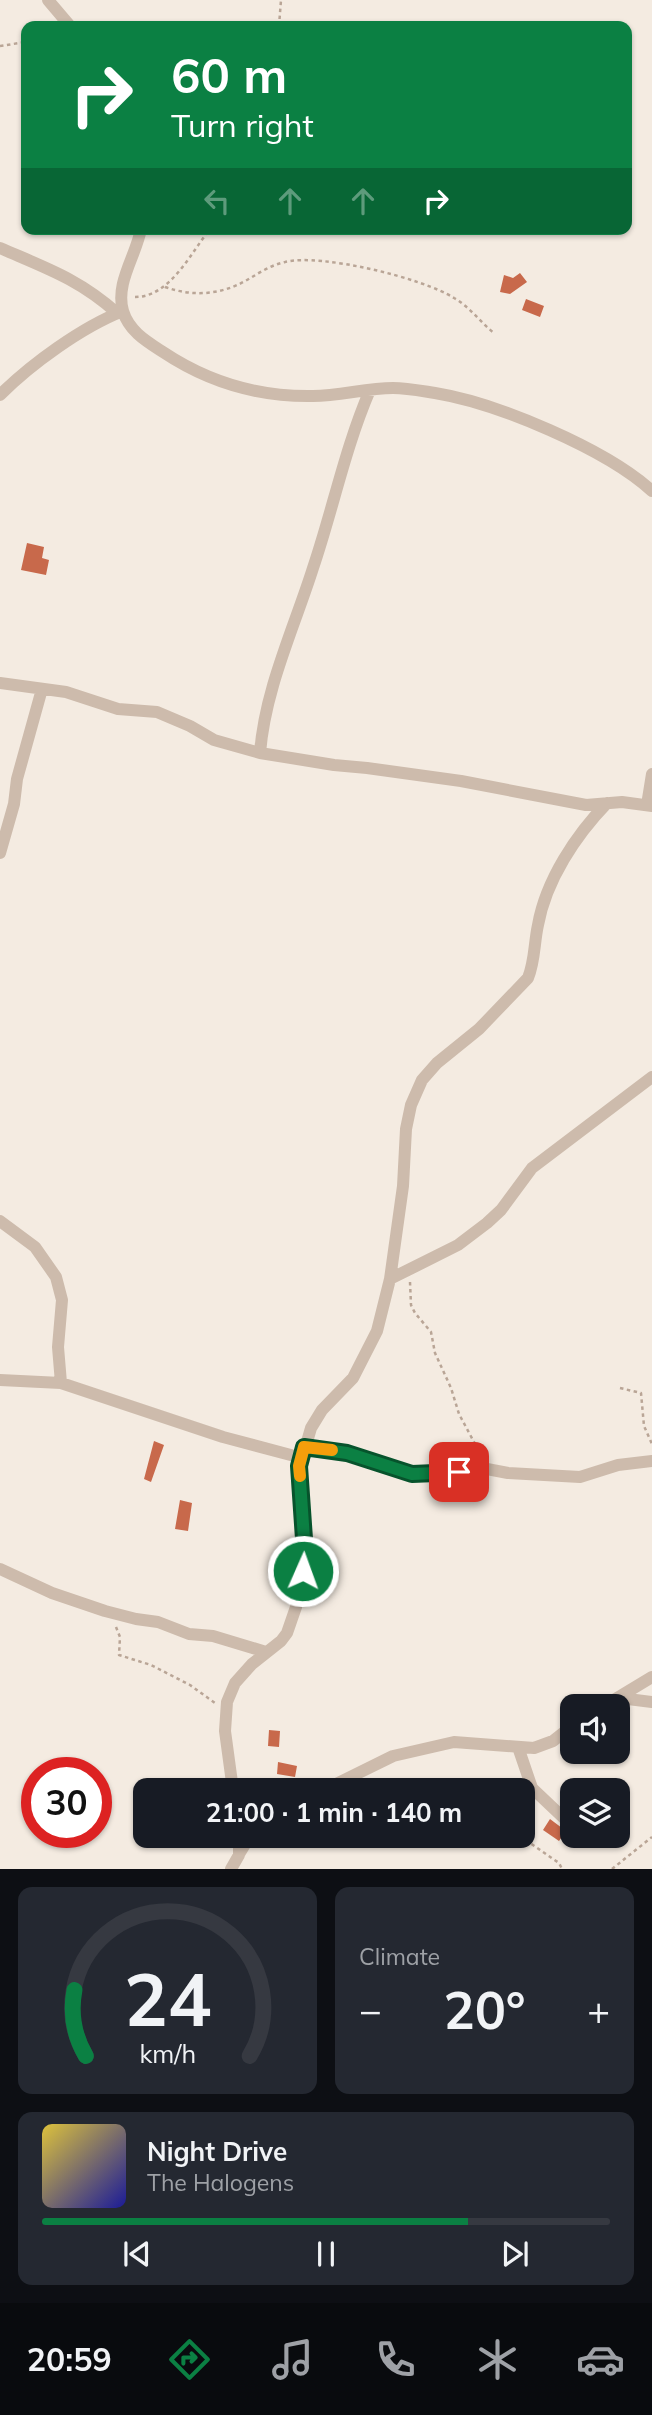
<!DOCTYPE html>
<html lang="en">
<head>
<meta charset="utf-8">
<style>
  :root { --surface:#171b24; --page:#242831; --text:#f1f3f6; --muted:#9ea1a6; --line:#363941; --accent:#0b8043 }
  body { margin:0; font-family:Mulish,sans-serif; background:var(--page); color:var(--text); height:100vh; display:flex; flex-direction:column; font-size:26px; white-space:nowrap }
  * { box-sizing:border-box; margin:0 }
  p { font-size:23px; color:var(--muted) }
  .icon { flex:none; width:38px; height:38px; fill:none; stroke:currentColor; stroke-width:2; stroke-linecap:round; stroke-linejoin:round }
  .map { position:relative; height:1869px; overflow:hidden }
  .drawer { display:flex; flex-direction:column; gap:18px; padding:18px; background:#0d0f14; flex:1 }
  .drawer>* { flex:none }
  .top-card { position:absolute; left:21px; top:21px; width:611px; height:214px; border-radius:14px; box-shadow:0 2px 5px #0004; background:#0b8043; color:#fff; overflow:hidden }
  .controls { position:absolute; left:560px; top:1694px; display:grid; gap:14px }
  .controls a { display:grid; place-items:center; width:70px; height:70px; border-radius:14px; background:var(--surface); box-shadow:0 2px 5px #0004; font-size:35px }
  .speed { position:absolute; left:21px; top:1757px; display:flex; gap:14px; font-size:35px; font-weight:700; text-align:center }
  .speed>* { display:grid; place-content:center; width:91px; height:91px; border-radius:50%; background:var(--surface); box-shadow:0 2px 5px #0004; line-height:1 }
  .speed .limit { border:10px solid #d22; background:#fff; color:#111 }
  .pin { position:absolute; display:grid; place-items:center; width:60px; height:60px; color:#fff; margin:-30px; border-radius:14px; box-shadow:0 4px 10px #0006 }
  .me { position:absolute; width:77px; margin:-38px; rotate:2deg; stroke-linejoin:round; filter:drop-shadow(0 0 5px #0008) }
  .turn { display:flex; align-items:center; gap:24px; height:147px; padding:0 35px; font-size:32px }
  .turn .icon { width:91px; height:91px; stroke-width:2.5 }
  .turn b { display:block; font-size:49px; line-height:60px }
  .lanes { display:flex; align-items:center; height:66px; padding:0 35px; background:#0003; justify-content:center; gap:35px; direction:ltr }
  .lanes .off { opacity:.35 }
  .big { font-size:52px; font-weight:700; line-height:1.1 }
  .drawer .card { flex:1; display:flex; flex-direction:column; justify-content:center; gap:10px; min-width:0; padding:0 24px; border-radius:14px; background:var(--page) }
  .drawer .dial { align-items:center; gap:0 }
  .dial svg { height:182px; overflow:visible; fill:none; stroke:var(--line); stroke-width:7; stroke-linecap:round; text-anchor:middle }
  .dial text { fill:var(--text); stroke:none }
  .song { display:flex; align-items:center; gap:21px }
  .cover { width:84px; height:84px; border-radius:10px; background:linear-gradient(135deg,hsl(50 70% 55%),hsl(240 70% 35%)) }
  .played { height:7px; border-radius:4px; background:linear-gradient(90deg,var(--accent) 75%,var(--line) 75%) }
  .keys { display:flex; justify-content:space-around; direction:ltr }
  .heat { display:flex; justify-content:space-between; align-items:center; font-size:38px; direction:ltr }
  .drawer .tiles { flex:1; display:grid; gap:18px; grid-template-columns:1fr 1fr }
  .card:last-child { grid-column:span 2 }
  .trip { position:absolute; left:133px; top:1778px; width:402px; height:70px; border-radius:14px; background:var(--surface); box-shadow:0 2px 5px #0004; font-weight:700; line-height:70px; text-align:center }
  .dock { display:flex; height:112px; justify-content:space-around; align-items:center; background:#090b0e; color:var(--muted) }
  .dock .icon { width:49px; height:49px }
  .dock .current { color:var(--accent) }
  .dock b { font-size:32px; color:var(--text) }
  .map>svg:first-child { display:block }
</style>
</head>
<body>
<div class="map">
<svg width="652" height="1869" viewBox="0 0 652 1869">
  <rect width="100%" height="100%" fill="#f4ebe1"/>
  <path fill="#c8694b" d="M520,273l7,9 -17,12 -10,-2 4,-17 9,3z
    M526,299l18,7 -4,11 -18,-7z
    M27,543l17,4 -2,11 7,2 -3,15 -25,-5z
    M154,1441l10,4 -13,37 -7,-3z
    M180,1500l12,3 -4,28 -13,-2z
    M269,1730l11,1 -1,16 -11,-1z
    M278,1762l19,4 -2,11 -18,-3z
    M550,1819l16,12 -7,10 -16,-11z"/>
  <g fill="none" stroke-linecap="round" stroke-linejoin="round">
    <path stroke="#b9a596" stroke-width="2.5" stroke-dasharray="3.5 3.5" stroke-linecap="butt" d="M279,26l2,-26
      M0,46l26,-4
      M165,287c28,10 56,8 82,-7 12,-7 24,-15 38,-18 35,-9 138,16 169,36 16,9 26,24 40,35
      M135,297c35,0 55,-43 75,-68
      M410,1282l1,23 4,8 16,19 4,21 16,35 8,26 23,43
      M620,1388l21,5 3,33 8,18
      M116,1627l4,10 -1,18 32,10 39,20 25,18
      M520,1836l39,27 3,6
      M612,1869l40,-32"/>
    <path stroke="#cdbbac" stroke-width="12" d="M48,0l22,26
      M141,229c-5,27 -26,54 -18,82 6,20 23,30 40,41 45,30 96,45 150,44 27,0 53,-8 80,-8 14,0 29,3 42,5 62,10 171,56 217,98
      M0,248c46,20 79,31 117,65
      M0,395c31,-31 82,-68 123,-84
      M0,683l66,9 52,17 39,3 33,14 24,14 46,13 74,12 33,3 94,13 125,24 36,-3 30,4
      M260,753c5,-64 34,-125 53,-185 20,-59 32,-120 57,-178
      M647,805l5,-31
      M0,853l14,-49 3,-25 25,-90
      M0,1221l35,26 21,30 6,23 -4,47 3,36
      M390,1279l68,-34 29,-22 14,-13 31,-42 120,-91
      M0,1380l61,3 162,54 79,21
      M304,1447l43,6 38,14 38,8 64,-6 21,4 72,4 38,-12 34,-4
      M0,1569l52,24 53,18 31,8 22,3 31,12 24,2 53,16
      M620,1698l32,4
      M604,1706l48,-29
      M518,1747l14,41 38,36
      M233,1790l-8,-59 2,-29 8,-19 17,-19 29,-23 6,-8 9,-26 7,-36 1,-32 -4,-73 11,-38 11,-18 31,-32 24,-47 13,-52 13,-93 3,-57 5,-24 11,-25 15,-17 42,-34 49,-51c7,-17 6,-35 10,-53 8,-45 38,-90 69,-122
      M324,1790l69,-34 61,-14 80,6 19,-7 19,-15
      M239,1854l11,-18
      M231,1869l8,-14v-19"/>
  </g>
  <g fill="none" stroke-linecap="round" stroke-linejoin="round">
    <g stroke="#07532c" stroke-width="18">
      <path id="route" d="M303,1571l1,-32 -5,-73 5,-19 43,6 65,21 47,-2"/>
    </g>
    <use href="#route" stroke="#0b8043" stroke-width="12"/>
    <path stroke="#f59e0b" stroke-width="12" d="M300,1476l-1,-10 5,-19 28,3"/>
  </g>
</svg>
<div class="controls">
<a><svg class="icon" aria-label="sound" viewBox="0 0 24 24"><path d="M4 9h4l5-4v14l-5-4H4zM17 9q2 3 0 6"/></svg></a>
<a><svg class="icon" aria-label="layers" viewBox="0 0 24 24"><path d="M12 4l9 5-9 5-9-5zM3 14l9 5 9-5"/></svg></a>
</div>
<div class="speed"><div class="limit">30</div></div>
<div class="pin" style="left:459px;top:1472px;background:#d93025"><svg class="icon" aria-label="arrive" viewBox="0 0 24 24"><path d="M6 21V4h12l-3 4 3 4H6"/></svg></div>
<svg class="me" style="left:303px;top:1571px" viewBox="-20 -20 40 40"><circle r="17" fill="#0b8043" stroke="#fff" stroke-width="3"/><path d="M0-11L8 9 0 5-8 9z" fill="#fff"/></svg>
<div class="trip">21:00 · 1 min · 140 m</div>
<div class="top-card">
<div class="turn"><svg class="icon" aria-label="right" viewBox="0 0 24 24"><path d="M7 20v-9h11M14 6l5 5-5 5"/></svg><div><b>60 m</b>Turn right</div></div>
<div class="lanes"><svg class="icon off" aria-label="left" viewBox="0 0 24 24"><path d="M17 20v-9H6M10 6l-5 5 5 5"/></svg><svg class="icon off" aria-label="ahead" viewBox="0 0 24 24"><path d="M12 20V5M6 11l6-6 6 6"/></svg><svg class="icon off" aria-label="ahead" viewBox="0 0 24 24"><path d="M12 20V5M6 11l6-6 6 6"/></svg><svg class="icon" aria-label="right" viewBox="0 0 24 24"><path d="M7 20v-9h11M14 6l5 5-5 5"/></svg></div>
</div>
</div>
<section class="drawer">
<div class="tiles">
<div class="card dial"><svg viewBox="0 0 100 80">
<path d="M14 69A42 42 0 1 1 86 69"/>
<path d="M14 69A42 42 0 0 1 9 40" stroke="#0b8043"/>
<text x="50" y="56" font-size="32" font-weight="700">24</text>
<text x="50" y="72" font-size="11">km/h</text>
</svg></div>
<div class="card"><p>Climate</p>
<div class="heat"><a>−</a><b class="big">20°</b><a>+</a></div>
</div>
<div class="card">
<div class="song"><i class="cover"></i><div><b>Night Drive</b><p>The Halogens</p></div></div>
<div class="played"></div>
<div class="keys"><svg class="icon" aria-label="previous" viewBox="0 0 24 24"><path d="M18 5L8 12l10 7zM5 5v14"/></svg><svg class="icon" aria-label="pause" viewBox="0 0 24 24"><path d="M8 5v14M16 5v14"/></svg><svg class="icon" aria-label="next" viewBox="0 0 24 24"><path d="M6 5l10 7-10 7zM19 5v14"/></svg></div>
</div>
</div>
</section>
<nav class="dock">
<b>20:59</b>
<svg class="icon current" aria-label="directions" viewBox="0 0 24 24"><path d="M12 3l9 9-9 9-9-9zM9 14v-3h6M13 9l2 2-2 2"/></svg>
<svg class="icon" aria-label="music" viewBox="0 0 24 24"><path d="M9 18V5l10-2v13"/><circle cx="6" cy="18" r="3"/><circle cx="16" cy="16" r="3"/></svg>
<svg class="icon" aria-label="phone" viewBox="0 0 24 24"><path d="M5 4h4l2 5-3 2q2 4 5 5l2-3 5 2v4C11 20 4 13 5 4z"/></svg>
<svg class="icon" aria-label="climate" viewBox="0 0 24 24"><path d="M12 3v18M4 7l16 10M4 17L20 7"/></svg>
<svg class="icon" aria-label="car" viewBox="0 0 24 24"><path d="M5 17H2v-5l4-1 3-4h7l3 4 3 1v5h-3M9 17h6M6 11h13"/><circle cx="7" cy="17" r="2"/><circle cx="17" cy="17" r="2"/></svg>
</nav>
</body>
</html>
